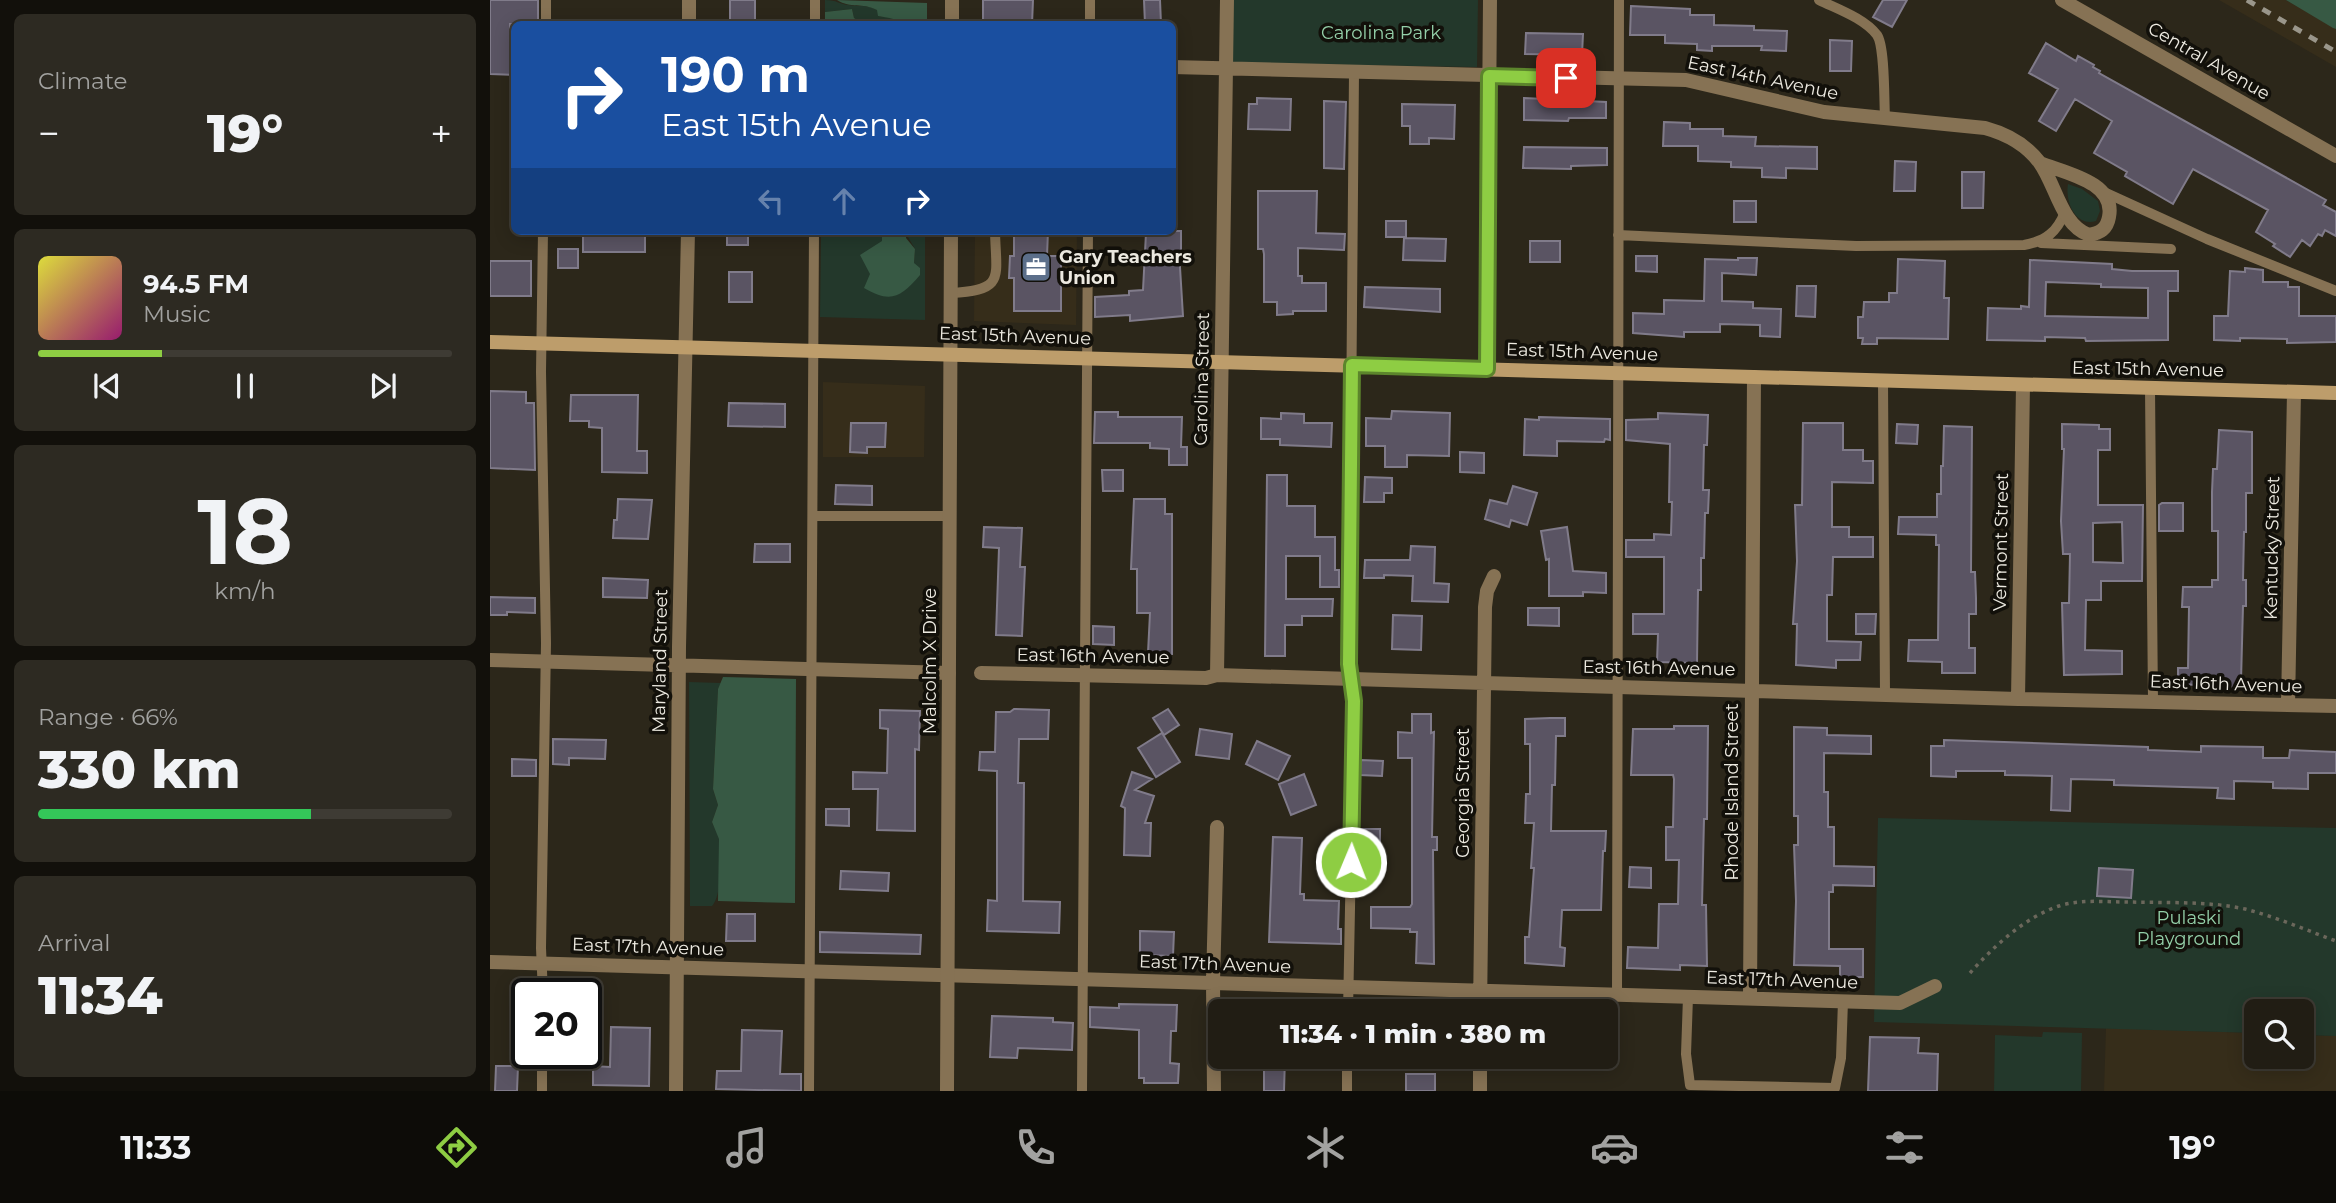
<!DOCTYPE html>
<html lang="en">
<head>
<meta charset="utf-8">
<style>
  :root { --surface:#211d14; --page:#2d2a22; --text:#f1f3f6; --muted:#a2a2a0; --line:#3e3b34; --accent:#8ecd43 }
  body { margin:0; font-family:Montserrat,sans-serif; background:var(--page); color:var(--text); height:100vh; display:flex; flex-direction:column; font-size:26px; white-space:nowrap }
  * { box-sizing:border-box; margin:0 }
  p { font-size:23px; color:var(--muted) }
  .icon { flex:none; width:38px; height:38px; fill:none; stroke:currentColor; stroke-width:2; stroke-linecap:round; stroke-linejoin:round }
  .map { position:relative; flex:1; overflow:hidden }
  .sheet { display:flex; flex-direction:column; gap:14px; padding:14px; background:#12100b; width:490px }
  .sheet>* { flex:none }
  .guide { position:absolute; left:21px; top:21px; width:665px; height:214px; border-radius:10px; box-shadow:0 4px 18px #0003,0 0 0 2px var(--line); background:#1a4fa0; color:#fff; overflow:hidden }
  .controls { position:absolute; left:1754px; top:999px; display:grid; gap:14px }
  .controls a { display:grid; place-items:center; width:70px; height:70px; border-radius:10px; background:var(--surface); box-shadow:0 4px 18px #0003,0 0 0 2px var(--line); font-size:35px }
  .speed { position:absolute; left:21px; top:978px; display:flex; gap:14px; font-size:35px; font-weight:700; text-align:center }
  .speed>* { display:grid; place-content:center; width:91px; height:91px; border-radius:50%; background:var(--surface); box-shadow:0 4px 18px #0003,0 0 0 2px var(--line); line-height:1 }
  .speed .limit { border:4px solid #111; border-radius:10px; background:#fff; color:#111 }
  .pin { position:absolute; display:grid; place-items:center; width:60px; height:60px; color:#fff; margin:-30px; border-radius:14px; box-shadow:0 4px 10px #0006 }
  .me { position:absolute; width:77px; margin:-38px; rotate:1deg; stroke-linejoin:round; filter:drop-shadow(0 0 5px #0008) }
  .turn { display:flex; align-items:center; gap:24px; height:147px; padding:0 35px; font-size:32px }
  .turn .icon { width:91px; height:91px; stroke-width:2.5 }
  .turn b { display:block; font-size:49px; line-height:60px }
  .lanes { display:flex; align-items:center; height:66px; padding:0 35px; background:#0003; justify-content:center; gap:35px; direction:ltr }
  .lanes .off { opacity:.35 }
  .big { font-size:52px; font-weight:800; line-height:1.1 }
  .sheet .card { flex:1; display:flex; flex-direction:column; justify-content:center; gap:10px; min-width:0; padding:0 24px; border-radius:10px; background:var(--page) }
  .sheet .dial { align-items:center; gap:0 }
  .dial b { font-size:91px; line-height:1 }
  .song { display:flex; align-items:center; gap:21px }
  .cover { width:84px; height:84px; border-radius:10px; background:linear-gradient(135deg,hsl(60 70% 55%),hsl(320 70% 35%)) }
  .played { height:7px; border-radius:4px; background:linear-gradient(90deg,var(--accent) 30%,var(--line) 30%) }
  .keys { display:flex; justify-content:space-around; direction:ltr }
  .heat { display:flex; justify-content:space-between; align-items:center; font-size:38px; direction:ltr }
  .charge { height:10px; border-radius:5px; background:linear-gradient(90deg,#34c759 66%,var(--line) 0) }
  .trip { position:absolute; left:718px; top:999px; width:410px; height:70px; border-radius:10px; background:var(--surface); box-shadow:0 4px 18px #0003,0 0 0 2px var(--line); font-weight:800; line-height:70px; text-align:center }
  .menu { display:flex; height:112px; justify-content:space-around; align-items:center; background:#0d0c08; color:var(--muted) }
  .menu .icon { width:49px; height:49px }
  .menu .on { color:var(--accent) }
  .menu b { font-size:32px; color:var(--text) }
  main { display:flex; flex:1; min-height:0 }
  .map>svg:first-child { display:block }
</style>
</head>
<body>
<main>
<section class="sheet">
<div class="card"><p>Climate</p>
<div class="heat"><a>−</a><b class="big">19°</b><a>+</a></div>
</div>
<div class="card">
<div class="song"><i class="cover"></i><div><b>94.5 FM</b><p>Music</p></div></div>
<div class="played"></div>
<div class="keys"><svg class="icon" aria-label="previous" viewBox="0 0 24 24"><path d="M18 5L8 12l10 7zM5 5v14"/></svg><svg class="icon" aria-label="pause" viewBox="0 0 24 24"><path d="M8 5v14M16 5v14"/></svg><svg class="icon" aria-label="next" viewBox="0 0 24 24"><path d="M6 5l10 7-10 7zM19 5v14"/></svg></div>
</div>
<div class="card dial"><b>18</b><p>km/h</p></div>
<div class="card"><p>Range · 66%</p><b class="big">330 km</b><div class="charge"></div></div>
<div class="card"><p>Arrival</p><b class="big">11:34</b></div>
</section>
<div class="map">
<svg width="1846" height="1091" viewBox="0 0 1846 1091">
  <rect width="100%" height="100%" fill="#2c271a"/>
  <path fill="#362d1a" d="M1729,0h67l50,29v38z
    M485,231h102l-1,94 -102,-4z
    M333,382l102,4 -1,71h-101z
    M1616,1028l150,5v24h45v-22l35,1v55h-232z"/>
  <path fill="#23382b" d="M335,0c12,0 14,4 23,5 13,2 17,-1 30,5v6l25,3 11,5h-49l-11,-6 -2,-9 -27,3z
    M739,0h249l-1,67 -249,-4z
    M1578,184l14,5 16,12 2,10 -4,10c-21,6 -31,-20 -28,-37z
    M435,231v89l-105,-3 1,-81 61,-4v9l32,22 1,-14 -10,-17z
    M199,682l32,1 -3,6 -5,100 5,16 -6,17c2,5 6,11 7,16 3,14 3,59 -7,68h-22z
    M1388,818l458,10v208l-35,-1v-23h-45v21l-382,-11z
    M1553,1032l39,1 -1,58h-87l1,-56 47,2z"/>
  <path fill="#375944" d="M347,0l90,3v21c-16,1 -33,-6 -49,-8l-1,-6c-15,-8 -26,-1 -40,-10z
    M1796,0h50v29l-3,-1z
    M362,9l2,9 11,6h-40v-12z
    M331,231h85v7l9,11 -1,14 6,5v7c-19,22 -29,29 -56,13l6,-14 -10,-19 22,-14v-9l-61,4z
    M233,677l73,2 -1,224 -77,-2 1,-62 -7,-17 6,-17 -5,-16 5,-100z"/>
  <path fill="#5a5463" stroke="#807b8a" stroke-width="2" fill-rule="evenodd" d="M0,0h48v24h-28v27h3v24l-23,-1z
    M240,0h25v24h-25z
    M493,0h50l-1,24h-49z
    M654,0h16l1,24h-16z
    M1393,0h24l-15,27 -19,-10z
    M1141,6l59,3v6h24v10l40,1v4l33,1 -1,20 -25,-1 1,-4h-50v5l-15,-1v-6l-32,-1v-8h-35z
    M1036,33l57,1 -1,21 -57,-1z
    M1340,40l22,1 -1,30h-21z
    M1556,43l30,18 2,-5 16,9 -1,2 7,4 -1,2 227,127 -3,5 13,7v24l-11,-6 -3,6 -4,-2 -8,12 -8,-6 -12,17 -17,-11 2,-2 -19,-12 12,-22 -75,-41 -20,35 -48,-28 2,-4 -33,-19 18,-32 -37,-22 -19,32 -17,-10 19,-32 -29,-16z
    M767,98l34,1 -1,31 -42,-1 1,-25h8z
    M1034,98l82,4v16h-37l-1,3 -44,-1z
    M834,101l22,1 -2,67 -20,-1z
    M912,104l53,1 -1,34 -25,-1v6h-19v-18h-8z
    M1174,122l26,1v6h33v7l33,1 -1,9 62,1v22l-31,-1v10l-24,-1v-9l-31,-1v-5l-33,-1v-15h-35z
    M1034,147l83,1v17l-36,1v3l-48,-1z
    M1405,161l21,1 -1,29h-21z
    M1472,172h22l-1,36h-21z
    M768,191h59l-1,42 29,1 -1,16 -46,-2v28h4v7h24v28h-33v3l-16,1v-13h-13v-48l-1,-5h-5z
    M1244,201h22v21h-22z
    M896,221h20v16h-20z
    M237,231h21v14h-21z
    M524,231h34l-1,25h14v55h-47v-33h-5l1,-22h4z
    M660,231h31v20h-2l4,65 -53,5v-6l-35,2v-20l34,-2v-4l14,-1 3,-57z
    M93,232h62v20h-62z
    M914,238l42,1 -1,22 -42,-1z
    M1040,241h30v21h-30z
    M68,249h20v19h-20z
    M1146,256h21v16l-21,-1z
    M1248,258h19l-1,17 -34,-2v28l31,1v6l28,1 -1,28 -20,-1v-11l-40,-1v8h-36v5l-51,-4v-20l31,1v-14l40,1 1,-42 33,1z
    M1408,259l47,2 -1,37h5l-1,41 -71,-1v6h-15l1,-6h-5v-21h5l1,-15h25v-9h8z
    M1540,260l82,4v5l20,2h46v20h-10v49l-82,1 -1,-3 -40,-1v4l-58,-1 1,-32 33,1v-3l8,1zM1556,282l55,2v3l47,1v30l-103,-2z
    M0,261h41v35h-41z
    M1755,268l18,2v12h25v5h11v29h37v26l-49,1v-4l-47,-1v3l-26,-1v-24h14l2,-45 15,1z
    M239,272h23v30h-23z
    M1307,286h19l-1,31 -19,-1z
    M875,287l75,2v23l-76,-5z
    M0,391l36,1v11h8l1,67 -45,-2z
    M81,395h67l-1,56h10v22l-45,-1v-44l-13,-1v-6h-19z
    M239,403l56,1v23l-57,-1z
    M902,411l58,2 -1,43 -42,-1v12h-22v-21h-19v-28l25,1z
    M605,412h23v5h64l-1,30h6v18h-18v-16l-19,-1v-5h-56z
    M791,413l23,1v9h28l-1,24 -51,-2v-6h-19v-21l20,1z
    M1168,413l50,2 -1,30h-3l-1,45h6l-1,23h-3l-1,45h-3v32h-3l-1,73 -40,-1 1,-28h-25v-20h31v-57h-38v-17h28v-6l17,1 1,-33h-3l1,-58 -44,-4v-20l32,-1z
    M1049,417l71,2v21l-5,-1 -1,3 -47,-1v15l-33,-1 1,-36 14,1z
    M361,423h35l-1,24h-18v6l-17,-1z
    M1313,423h40v27h20v11h10v22l-41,-1v45h17v10h24v20h-40l-1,38h-5v46l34,1 -1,18h-24v8l-40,-3 1,-41h-4l4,-63 -2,-56h7z
    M1407,424l21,1 -1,19 -21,-1z
    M1572,424l37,1v4h11v21h-12v55h45l-1,76h-41v19h-15l-1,50 37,1v23l-58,1 -2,-72h7l1,-49h-7l-2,-33 3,-72h-2zM1632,522l1,41 -30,-1v-39z
    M1454,426l28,1 -1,145h4l1,26v16h-7v34h6v25h-33v-11l-34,-1 1,-21h29l1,-95h-3v-10l-38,-1 1,-17h38v-23h4v-28h2z
    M1729,430l33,2v61h-6v39h-2l-1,48h3v26h-3l-2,75h-3v6l-60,-3v-16h10l1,-61h-7l1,-20h29v-7h6v-49h-6v-39l1,-23h4z
    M970,452l24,1v20l-24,-1z
    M612,470h21v21h-20z
    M777,475h20v31h28v31h20v33h4v17h-19v-31h-34v43h47l-1,17h-30v9h-17v31h-20z
    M875,477l27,1v15h-8v9h-20z
    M346,485l36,1v19l-37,-1z
    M1023,486l24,7 -10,32 -16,-5 -2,7 -24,-8 5,-19 17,4z
    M128,499l34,1 -4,39 -35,-1 1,-18h3z
    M644,499h31v15h7v140l-24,-1 2,-40h-13v-44h-6z
    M1672,503h21v28h-24v-26z
    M494,527l38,1 -2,39h5l-3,69 -26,-1 3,-87 -16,-1z
    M1077,527l6,44 33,2v20l-23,-1v4h-34v-37l-3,1 -5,-29z
    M265,544h35v18h-36z
    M921,546l24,1 -1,36 15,1 -1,18 -36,-1 1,-25 -29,-1v3h-20l1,-18h45z
    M113,578l45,2 -1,18 -44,-1z
    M0,597l45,1v15l-28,-1v3h-17z
    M1038,608h31v18l-31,-1z
    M1366,614h20l-1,20h-19z
    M903,615l29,1 -1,34 -29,-1z
    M603,626l21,1v18l-21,-1z
    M524,709l35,1 -1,29h-29l-1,44h6l-1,118 37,1 -1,31 -72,-2 1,-31 9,1v-130l-18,-1 1,-18h15l1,-40h14z
    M678,709l11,16 -15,10 -11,-17z
    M390,710l40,1 -1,39 -4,-1v82l-38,-1 1,-41h-25v-17l34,1 1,-44 -8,-1z
    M922,714h19v19l3,-1 -2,105h5v13h-4l1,114 -18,-1 1,-31h-7v-3l-39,-1v-21h39l2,-3v-146h-14v-26l14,1z
    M1060,718h15v18h-9l-1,49h-3l-1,46h55l-1,20h-2l-2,59h-39l-2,37 5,1 -1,18 -39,-3v-26h4l5,-69h-3l3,-45h-9l1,-29h4v-50h-5v-25z
    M1184,726h34l-1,93h-3l-2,86h4l1,61 -27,-1v5l-53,-2 1,-21 30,1 1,-44h19l1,-44h-13v-33h7l1,-48 -1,-4h-42l2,-46h41z
    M1304,727l33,1v7l44,1v18l-47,-1v39h4v35h6v39l40,1v19l-41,-1v7h-4v57h34v28h-23v-11l-46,-1 2,-64 -2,-56h4v-29h-4z
    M710,729l32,5 -3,25 -33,-4z
    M672,733l18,29 -24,15 -18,-29z
    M63,739l53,1 -1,19 -36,-1v7l-16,-1z
    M1454,740l204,7v3l53,2v-6l62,1v11h26l1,-8 46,2v21h-28v16l-35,-1v-6l-39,-1v18l-17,-1 1,-10 -104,-3v-5l-43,-1 -1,32 -19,-1 1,-34 -47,-1v-4h-49v6l-25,-1v-30h13z
    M767,741l33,15 -12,24 -32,-16z
    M22,759l24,1v16h-24z
    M871,760l22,1 -1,15 -22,-1z
    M642,772l20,7 -17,11 19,6 -9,27h6l-1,33 -26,-1 1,-47 -4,-2z
    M814,774l12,31 -25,10 -12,-31z
    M336,809h23v17l-23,-1z
    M869,829h21v22h-21z
    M783,837l29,1 -2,56h4v6l35,1 -1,28h3v15l-72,-2z
    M1140,867l21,1v20l-22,-1z
    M1609,868l34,2 -2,28 -34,-2z
    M351,871l48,2 -1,18 -48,-2z
    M237,914h28v27h-29z
    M650,931l34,1 -1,24 -33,-1z
    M330,932l101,3 -1,19 -100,-2z
    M629,1004l58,1 -1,26h-5l-1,32 9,1 -1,19h-34v-5h-5v-48l-49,-3v-20l29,1z
    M502,1016l61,2v4l20,1 -1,27 -54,-2 -1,10 -27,-1z
    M121,1027l39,1 -1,58 -56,-1v-19l17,1z
    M252,1030l40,1 -2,43h21v17l-85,-2 1,-18h24z
    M1380,1037l49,1 -1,15 20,1 -1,37h-69z
    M774,1057h21l-1,34h-20z
    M6,1066h22l-1,25h-22z
    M916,1074h29v17h-29z"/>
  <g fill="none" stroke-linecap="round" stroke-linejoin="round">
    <path stroke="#6b675b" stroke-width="3.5" stroke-dasharray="3.5 5" stroke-linecap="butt" d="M1480,973c23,-26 55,-56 89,-67 22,-7 46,-4 69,-4 38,1 79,-1 117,7 31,8 61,21 91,32"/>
    <path stroke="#867254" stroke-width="10" d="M1329,0c18,9 45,18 58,35 8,11 7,66 8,83
      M56,24v-24
      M325,24v-24
      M600,24v-24
      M1614,192l103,47 129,52
      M53,231l-2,141 5,271 -5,305 2,46
      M1128,235l238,11 168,-1c22,-4 33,-13 41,-33
      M1551,243l130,6
      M461,293c55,-3 45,-15 44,-62
      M1393,381l2,314
      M1660,389l3,312
      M323,516h136
      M1127,994l2,-994
      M1198,997l-2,57 4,31 145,3 6,-30 2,-57
      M858,1012l6,-311 -5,-37 5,-592
      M52,1091v-37
      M319,1091l5,-860
      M592,1091l6,-860
      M857,1091v-34"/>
    <path stroke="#867254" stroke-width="14" d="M199,24v-24
      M682,67l514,13 138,32 161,16c22,6 41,16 55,35 16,22 21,62 49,72 11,-2 18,-6 20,-18 7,-35 -44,-44 -69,-54
      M997,369l3,-369
      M0,660l459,13
      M491,673l225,5 11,-3 801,24 318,7
      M727,675l10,-675
      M1528,699l5,-314
      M1798,705l6,-313
      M0,962l1410,41 35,-17
      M1260,998l4,-621
      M990,1012l5,-405 2,-16 7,-15
      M186,1091l3,-444 9,-416
      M724,1091l-1,-108 4,-156
      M990,1091v-34"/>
    <path stroke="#867254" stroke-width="14" d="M1572,0l274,156
      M462,24v-24
      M457,1091l4,-860"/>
    <path stroke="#bd9d6b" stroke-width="14" d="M0,342l1846,51"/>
    <path stroke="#9a968b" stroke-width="5" stroke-dasharray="9 9" stroke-linecap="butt" d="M1757,0l89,52"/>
  </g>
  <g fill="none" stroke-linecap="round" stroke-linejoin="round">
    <g stroke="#5c852c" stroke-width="18">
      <path id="route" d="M861,862l3,-161 -5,-37 3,-299 135,4 2,-293 77,2"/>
    </g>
    <use href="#route" stroke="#8ecd43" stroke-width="12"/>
  </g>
  <defs>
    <g id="office-square" transform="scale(1.575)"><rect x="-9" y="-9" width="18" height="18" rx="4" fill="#5c6f8a" stroke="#12100a"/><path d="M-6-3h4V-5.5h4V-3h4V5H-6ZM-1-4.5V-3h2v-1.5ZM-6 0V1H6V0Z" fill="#fff"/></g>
  </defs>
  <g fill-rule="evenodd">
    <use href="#office-square" x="546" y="267"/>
  </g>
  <g text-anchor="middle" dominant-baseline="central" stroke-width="7" stroke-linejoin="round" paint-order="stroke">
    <g font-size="18" fill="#94d0a9" stroke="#12100a">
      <text x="891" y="33">Carolina Park</text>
      <text x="1699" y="918">Pulaski<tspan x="1699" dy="21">Playground</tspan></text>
    </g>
    <g font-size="18" fill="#edeae1" stroke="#12100a">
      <text transform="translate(1719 61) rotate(30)">Central Avenue</text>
      <text transform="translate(1273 78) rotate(12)">East 14th Avenue</text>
      <text transform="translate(525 336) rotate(2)">East 15th Avenue</text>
      <text transform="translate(1092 352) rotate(2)">East 15th Avenue</text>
      <text transform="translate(1658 369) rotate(1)">East 15th Avenue</text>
      <text transform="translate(712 379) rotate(-89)">Carolina Street</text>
      <text transform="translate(1511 542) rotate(-89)">Vermont Street</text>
      <text transform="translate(1782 548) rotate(-89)">Kentucky Street</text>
      <text transform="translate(603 656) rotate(1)">East 16th Avenue</text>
      <text transform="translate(170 661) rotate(-89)">Maryland Street</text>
      <text transform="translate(440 661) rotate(-90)">Malcolm X Drive</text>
      <text transform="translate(1169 668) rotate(1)">East 16th Avenue</text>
      <text transform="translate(1736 684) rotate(2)">East 16th Avenue</text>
      <text transform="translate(1242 792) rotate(-90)">Rhode Island Street</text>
      <text transform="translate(973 793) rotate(-90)">Georgia Street</text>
      <text transform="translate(158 947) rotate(2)">East 17th Avenue</text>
      <text transform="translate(725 964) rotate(2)">East 17th Avenue</text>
      <text transform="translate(1292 980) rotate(2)">East 17th Avenue</text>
    </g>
    <g font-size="18" font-weight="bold" fill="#edeae1" stroke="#12100a" text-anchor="start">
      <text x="569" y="257">Gary Teachers<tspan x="569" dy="21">Union</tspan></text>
    </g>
  </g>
</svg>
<div class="controls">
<a><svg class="icon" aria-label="search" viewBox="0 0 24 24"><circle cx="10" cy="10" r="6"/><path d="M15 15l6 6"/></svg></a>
</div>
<div class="speed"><div class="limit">20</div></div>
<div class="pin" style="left:1076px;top:78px;background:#d93025"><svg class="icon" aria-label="arrive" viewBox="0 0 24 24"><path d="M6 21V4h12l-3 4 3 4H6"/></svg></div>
<svg class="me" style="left:861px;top:862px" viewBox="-20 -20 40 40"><circle r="17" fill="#8ecd43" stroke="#fff" stroke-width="3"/><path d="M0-11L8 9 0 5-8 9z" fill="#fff"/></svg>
<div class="trip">11:34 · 1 min · 380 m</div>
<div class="guide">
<div class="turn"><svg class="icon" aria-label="right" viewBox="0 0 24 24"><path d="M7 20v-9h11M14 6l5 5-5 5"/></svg><div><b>190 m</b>East 15th Avenue</div></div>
<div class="lanes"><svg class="icon off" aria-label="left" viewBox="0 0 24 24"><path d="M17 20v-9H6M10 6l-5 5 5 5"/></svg><svg class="icon off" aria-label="ahead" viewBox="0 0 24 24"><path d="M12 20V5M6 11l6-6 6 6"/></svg><svg class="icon" aria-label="right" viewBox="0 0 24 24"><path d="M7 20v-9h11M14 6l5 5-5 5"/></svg></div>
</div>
</div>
</main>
<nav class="menu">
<b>11:33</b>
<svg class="icon on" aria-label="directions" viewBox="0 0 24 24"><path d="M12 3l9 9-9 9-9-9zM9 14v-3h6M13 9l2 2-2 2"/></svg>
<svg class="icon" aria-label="music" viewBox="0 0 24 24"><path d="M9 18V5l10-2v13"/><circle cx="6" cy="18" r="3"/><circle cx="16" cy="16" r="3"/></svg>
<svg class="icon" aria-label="phone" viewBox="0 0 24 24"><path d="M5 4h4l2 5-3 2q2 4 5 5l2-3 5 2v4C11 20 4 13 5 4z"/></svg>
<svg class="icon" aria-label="climate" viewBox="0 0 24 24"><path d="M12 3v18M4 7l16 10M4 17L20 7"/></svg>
<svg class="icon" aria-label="car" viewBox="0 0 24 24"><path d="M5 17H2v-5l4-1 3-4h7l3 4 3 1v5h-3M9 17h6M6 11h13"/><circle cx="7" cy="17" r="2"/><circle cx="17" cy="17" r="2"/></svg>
<svg class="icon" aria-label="filters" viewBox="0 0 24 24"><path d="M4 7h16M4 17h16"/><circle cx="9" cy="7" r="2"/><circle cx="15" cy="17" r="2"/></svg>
<b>19°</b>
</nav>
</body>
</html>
